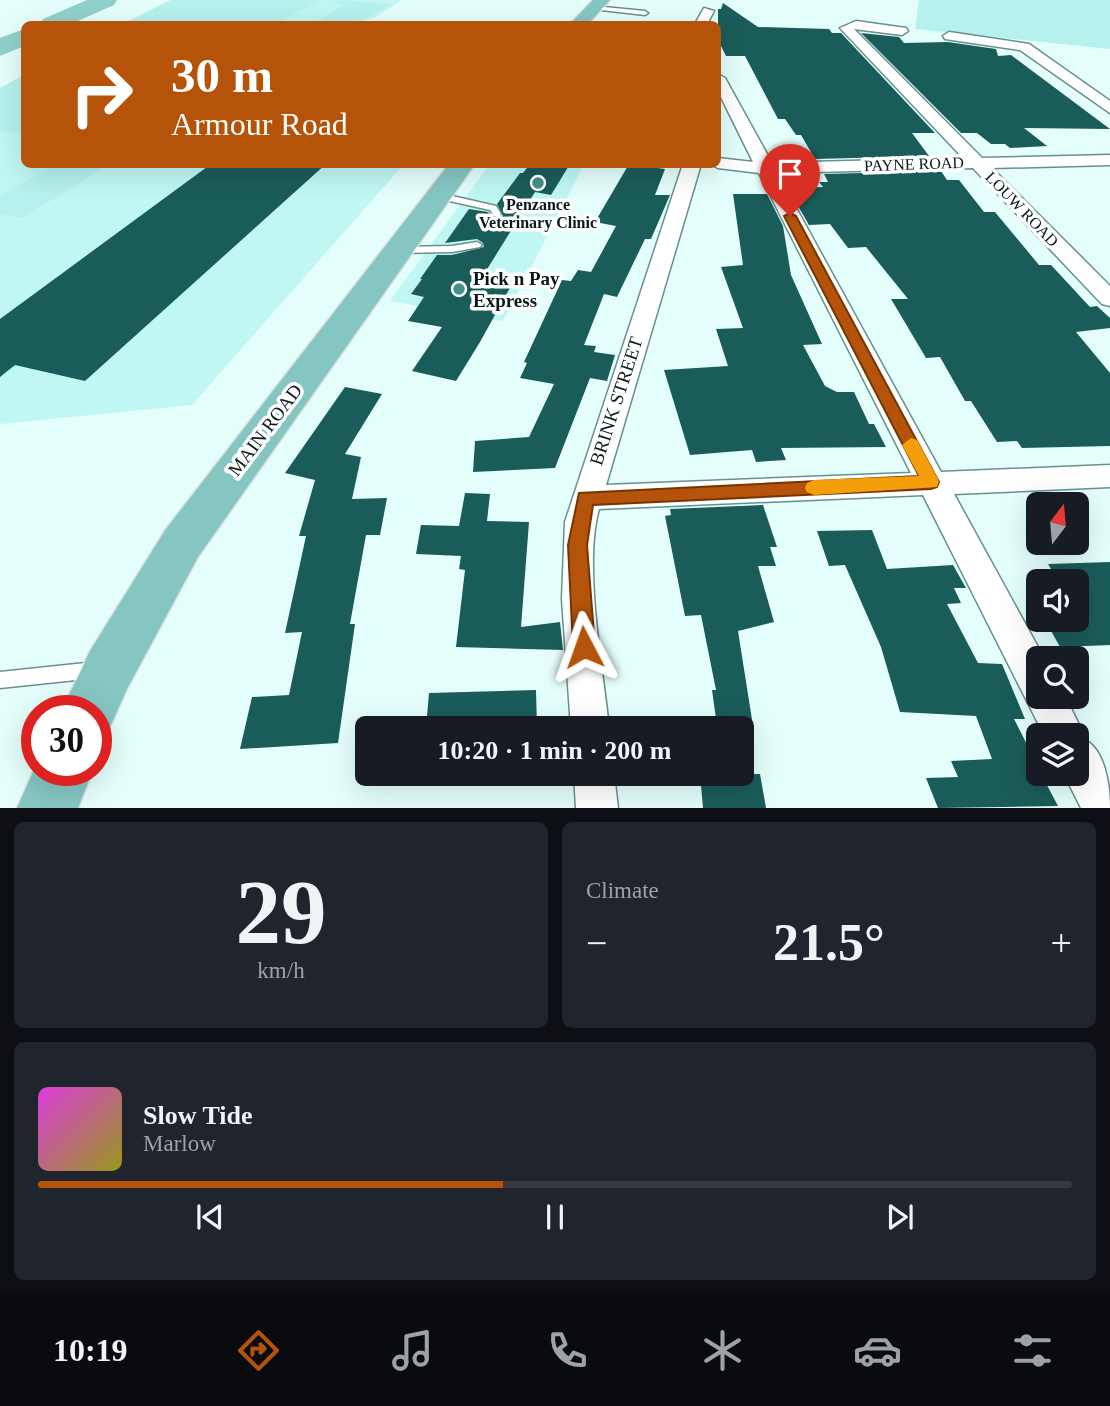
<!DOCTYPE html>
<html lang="en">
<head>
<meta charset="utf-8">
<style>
  :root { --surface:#171b24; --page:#20242c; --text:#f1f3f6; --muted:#9ea1a6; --line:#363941; --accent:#b45309 }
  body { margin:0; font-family:Georgia,serif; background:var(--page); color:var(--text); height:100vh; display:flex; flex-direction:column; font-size:26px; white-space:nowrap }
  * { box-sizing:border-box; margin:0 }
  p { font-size:23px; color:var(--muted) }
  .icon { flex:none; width:38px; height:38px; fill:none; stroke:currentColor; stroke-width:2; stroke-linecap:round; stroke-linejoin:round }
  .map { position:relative; height:808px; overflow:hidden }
  .sheet { display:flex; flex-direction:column; gap:14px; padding:14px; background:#0d0f14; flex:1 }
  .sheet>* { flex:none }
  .top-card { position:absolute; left:21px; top:21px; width:700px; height:147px; border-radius:10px; box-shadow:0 7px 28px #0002; background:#b45309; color:#fff; overflow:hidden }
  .needle { width:46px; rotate:16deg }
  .controls { position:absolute; left:1026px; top:492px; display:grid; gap:14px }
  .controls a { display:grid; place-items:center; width:63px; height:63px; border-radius:10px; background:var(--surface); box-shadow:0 7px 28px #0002; font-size:35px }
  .speed { position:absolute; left:21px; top:695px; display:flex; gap:14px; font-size:35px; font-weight:700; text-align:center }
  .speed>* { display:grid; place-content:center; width:91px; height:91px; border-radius:50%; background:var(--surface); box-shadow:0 7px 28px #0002; line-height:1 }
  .speed .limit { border:10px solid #d22; background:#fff; color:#111 }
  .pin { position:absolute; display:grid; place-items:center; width:60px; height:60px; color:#fff; margin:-72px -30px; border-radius:50% 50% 50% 0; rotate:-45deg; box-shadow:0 0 7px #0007 }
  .pin .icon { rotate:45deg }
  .me { position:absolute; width:77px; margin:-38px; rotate:356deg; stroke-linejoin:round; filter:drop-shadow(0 0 5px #0008) }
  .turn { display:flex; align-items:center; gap:24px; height:147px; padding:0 35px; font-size:32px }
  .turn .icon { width:91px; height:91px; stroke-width:2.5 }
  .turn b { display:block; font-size:49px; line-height:60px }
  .big { font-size:52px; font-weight:700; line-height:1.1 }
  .sheet .tile { flex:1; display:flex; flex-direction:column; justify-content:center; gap:10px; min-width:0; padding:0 24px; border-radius:10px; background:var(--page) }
  .sheet .dial { align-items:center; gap:0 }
  .dial b { font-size:91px; line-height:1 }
  .song { display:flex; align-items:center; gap:21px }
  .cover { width:84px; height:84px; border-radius:10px; background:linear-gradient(135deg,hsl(300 70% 55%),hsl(60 70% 35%)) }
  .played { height:7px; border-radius:4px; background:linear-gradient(90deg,var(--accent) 45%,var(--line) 45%) }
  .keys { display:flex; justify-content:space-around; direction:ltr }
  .heat { display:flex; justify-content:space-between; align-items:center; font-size:38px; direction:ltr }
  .sheet .tiles { flex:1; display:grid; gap:14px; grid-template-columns:1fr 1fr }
  .tile:last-child { grid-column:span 2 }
  .trip { position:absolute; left:355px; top:716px; width:399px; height:70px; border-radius:10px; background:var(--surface); box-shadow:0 7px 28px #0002; font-weight:700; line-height:70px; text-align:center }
  .tab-bar { display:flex; height:112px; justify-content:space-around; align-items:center; background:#090b0e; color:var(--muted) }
  .tab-bar .icon { width:49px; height:49px }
  .tab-bar .selected { color:var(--accent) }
  .tab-bar b { font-size:32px; color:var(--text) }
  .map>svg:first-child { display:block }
</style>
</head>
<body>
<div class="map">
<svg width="1110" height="808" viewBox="0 0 1110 808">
  <rect width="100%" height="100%" fill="#e3fefb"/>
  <path fill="#c0f7f3" d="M171,0h231l-28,18 -25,6h-226z
    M24,76v88l379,1 -211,240 -192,19v-336z
    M489,165h95l-81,156 -113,-20z"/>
  <path fill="#b6f1ed" d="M171,0h151l-48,24h-151z
    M338,0l53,4c-25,16 -45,22 -75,18l28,-17 -12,-2z
    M919,0h191v49l-195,-20z
    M24,75v59l-24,-3v-43z
    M54,165h54l-85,53 -23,-4v-18z"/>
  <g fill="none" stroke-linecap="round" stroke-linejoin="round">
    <path fill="#90d0cb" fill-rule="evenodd" d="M87,0h30l-3,5 -43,19h-31l3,-5z
      M24,29v17l-24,10v-18z"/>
  </g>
  <path fill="#1a5c59" d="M723,3l35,24 71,2 3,4h9l94,100h-23l17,23 -114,3 -14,-24h-5l-11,-16h-7l-33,-63h-19l-8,-16v-31h3z
    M861,33l38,4 5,6 44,-1 48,7 2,7 13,-1 99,74 -86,-1 23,18 -37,2 -5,-4h-14l-14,-11h-16z
    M211,164h115l-241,217 -70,-16 -15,12v-58z
    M530,164h40l-19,31 -16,-3 -54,87 30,7 -31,56 -24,39 -44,-10 30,-44 -34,-6 16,-24 -13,-3 11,-15h-2l17,-24h15l32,-8 -1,-4 -6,-4 -32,4 24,-34 19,3 8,7 7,-3 -6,-12 23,-31h3z
    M629,164l36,5 -10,26h15l-19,44h-6l-28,58 -13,-3 -20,51 12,1 -2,6 21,3 -8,26 -17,-3 -35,90 -82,4 2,-31 54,-4 25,-53 -34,-6 7,-15 -3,-1 38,-82 9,1 7,-11 13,2 25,-46 -21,-4z
    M941,171l6,9h12l25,32h11l44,53h12l39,42 7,-1 13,12v10l-34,4 34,41v73l-88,2 -5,-7 -20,1 -26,-41h-6l-25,-44 -14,1 -35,-59h17l-42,-52 -18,1 -18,-24 -21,1 -18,-31h15l-4,-6 21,-1 -4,-5h9l-4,-8z
    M733,194h34l16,32 8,49 31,69 -19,1 22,41 12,6h17l15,32h5l12,23 -105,1 5,12 -30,2 -4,-12 -62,5 -26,-85 64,-4 -12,-37 27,-1 -22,-61 22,-2z
    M345,387l37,7 -37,60 16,3 -9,42 35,-1 -7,37h-14l-16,89h5l-17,119 -98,6 12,-52 37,-2 13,-63 -17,1 21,-97h-7l16,-56 -30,-7z
    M465,493l25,1 -3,27 42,1 -8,105 39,-5 3,28 -107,-3 9,-77 -6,-1 2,-13 -45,-2 5,-29 38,1z
    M763,505l14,42h-7l6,19h-18l16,56 -36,9 15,95h-36l-5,-36h4l-15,-75 -16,1 -20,-100 6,-1 -1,-6z
    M872,530l15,39 66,-4 13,23h-12l7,15 -14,1 31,59 24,1 23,55h-11l24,47v8h3l17,32 -120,2 -12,-30 32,-1 -7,-16 41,-2 -16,-43 -76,-4 -19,-65 -36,-82 -16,1 -12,-35z
    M1110,562v83l-50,2 -15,-27h31v-39h-18l-10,-17z
    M536,690l1,38h-111l3,-35z
    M700,774h60l6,34h-63z"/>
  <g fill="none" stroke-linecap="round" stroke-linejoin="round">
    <g stroke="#67918e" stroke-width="3">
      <path id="service" d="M594,6l51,5 3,2 -3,2 -53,-6z
        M439,193l57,13 5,8 -4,3 -3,-1 -4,-6 -54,-12v-4z
        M477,242l5,3 -2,2 -28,5 -53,1 -5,-3 5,-3 53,-1z
        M95,662l6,2 2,6 -2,6 -6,2 -95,10v-16z"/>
    </g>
    <g stroke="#67918e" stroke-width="3">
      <path id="minor" d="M704,8l10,3 -7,13h-12z
        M856,21l50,7 2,3 -6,4 -48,-6 128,129 128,-3v10l-118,3 118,118v20l-8,-2 -129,-136 -196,5 164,299 169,-7v22l-156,7 90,164h-6v38h27l19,39 -1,4c22,9 27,47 27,69h-29l-17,-34h12v-39h-32l-121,-240 -324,14c-16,56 4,159 10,219h-38l-9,-129 3,-77 118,-358h18l-95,321 305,-12 -152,-300 -41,-5 -8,-4h8v-6l35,4 -35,-71v-17l7,4 47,85 191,-5 -123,-130z
        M949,32l80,12 81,57v12l-90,-63 -75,-11 -2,-3z
        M574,774h40l4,34h-42z"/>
    </g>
    <g stroke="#dcdfdf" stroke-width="3">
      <path id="primary" d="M593,0h17l-22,24h-18z
        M449,164h26l-277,393 -70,130 -19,42 -13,6v-25h-34l28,-59 76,-122z
        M37,763v7h56l-15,38h-61z"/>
    </g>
    <use href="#service" fill="#fff" fill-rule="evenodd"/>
    <use href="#minor" fill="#fff" fill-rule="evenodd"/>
    <use href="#primary" fill="#85c6c3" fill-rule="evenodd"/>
  </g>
  <path fill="#b45309" stroke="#753606" stroke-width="2" d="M790,213l6,3 143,266 -2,5 -6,2 -338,16 -6,40 8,102 -3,7 -8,3 -7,-3 -4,-7 -5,-102 11,-52 340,-17 -135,-260z"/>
  <path fill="#f59e0b" d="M911,438l6,2 20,37 2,5 -2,5 -123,8 -7,-3 -2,-4 2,-5 7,-3 105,-4 -17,-31z"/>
  <g fill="#468e8a" stroke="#fff" stroke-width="2.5">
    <circle cx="538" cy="183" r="7"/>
    <circle cx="459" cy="289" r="7"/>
  </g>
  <g text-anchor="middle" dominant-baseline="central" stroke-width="7" stroke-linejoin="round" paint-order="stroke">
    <g font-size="16" fill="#081a19" stroke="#fff">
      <text transform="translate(914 164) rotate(-2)">PAYNE ROAD</text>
      <text transform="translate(1022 209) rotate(46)">LOUW ROAD</text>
    </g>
    <g font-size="16" font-weight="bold" fill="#081a19" stroke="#fff">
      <text x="538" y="204">Penzance<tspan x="538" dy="18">Veterinary Clinic</tspan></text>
    </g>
    <g font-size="19" font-weight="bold" fill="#081a19" stroke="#fff" text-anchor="start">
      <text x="473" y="278">Pick n Pay<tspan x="473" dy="22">Express</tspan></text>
    </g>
    <g font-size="19" fill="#081a19" stroke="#fff">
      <text transform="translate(616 401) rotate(-72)">BRINK STREET</text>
      <text transform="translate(265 430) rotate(-53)">MAIN ROAD</text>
    </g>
  </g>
</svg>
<div class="controls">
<a><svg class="needle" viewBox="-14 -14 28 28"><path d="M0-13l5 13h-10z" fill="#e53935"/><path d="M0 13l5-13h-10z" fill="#9ea1a6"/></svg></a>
<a><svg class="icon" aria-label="sound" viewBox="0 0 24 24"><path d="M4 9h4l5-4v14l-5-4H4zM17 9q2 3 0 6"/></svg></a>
<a><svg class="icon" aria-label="search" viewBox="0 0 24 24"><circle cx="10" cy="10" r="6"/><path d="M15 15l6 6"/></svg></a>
<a><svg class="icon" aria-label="layers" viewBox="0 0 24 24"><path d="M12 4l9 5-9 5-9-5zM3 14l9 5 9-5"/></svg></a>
</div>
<div class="speed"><div class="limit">30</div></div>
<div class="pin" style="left:790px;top:216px;background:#d93025"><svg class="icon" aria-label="arrive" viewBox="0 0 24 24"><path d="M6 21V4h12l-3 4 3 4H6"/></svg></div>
<svg class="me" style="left:584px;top:647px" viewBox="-20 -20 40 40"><path d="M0-17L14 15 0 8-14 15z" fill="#b45309" stroke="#fff" stroke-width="4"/></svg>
<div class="trip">10:20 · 1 min · 200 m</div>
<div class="top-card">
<div class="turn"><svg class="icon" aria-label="right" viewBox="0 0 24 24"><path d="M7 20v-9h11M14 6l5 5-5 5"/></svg><div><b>30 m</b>Armour Road</div></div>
</div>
</div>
<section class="sheet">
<div class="tiles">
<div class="tile dial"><b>29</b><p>km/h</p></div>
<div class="tile"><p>Climate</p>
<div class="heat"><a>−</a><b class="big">21.5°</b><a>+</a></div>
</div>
<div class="tile">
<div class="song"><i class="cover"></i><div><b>Slow Tide</b><p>Marlow</p></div></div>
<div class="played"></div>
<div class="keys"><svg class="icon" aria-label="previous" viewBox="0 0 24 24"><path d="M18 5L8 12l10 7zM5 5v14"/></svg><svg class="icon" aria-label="pause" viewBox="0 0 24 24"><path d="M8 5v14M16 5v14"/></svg><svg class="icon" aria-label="next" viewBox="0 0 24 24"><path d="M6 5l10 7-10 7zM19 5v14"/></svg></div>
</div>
</div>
</section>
<nav class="tab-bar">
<b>10:19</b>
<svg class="icon selected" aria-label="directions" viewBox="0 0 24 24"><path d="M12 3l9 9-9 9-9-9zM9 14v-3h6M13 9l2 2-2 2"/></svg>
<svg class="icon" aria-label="music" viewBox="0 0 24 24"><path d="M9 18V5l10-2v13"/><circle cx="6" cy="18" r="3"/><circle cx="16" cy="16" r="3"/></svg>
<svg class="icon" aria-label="phone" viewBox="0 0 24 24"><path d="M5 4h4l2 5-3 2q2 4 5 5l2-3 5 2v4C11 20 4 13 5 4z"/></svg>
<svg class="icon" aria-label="climate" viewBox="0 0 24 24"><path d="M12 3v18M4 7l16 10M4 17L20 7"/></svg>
<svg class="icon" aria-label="car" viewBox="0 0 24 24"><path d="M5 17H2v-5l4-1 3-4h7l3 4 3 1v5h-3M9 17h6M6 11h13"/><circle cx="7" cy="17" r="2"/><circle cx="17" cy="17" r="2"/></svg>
<svg class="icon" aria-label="filters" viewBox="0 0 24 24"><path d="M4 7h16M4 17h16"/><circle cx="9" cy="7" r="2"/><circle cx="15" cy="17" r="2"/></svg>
</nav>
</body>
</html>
